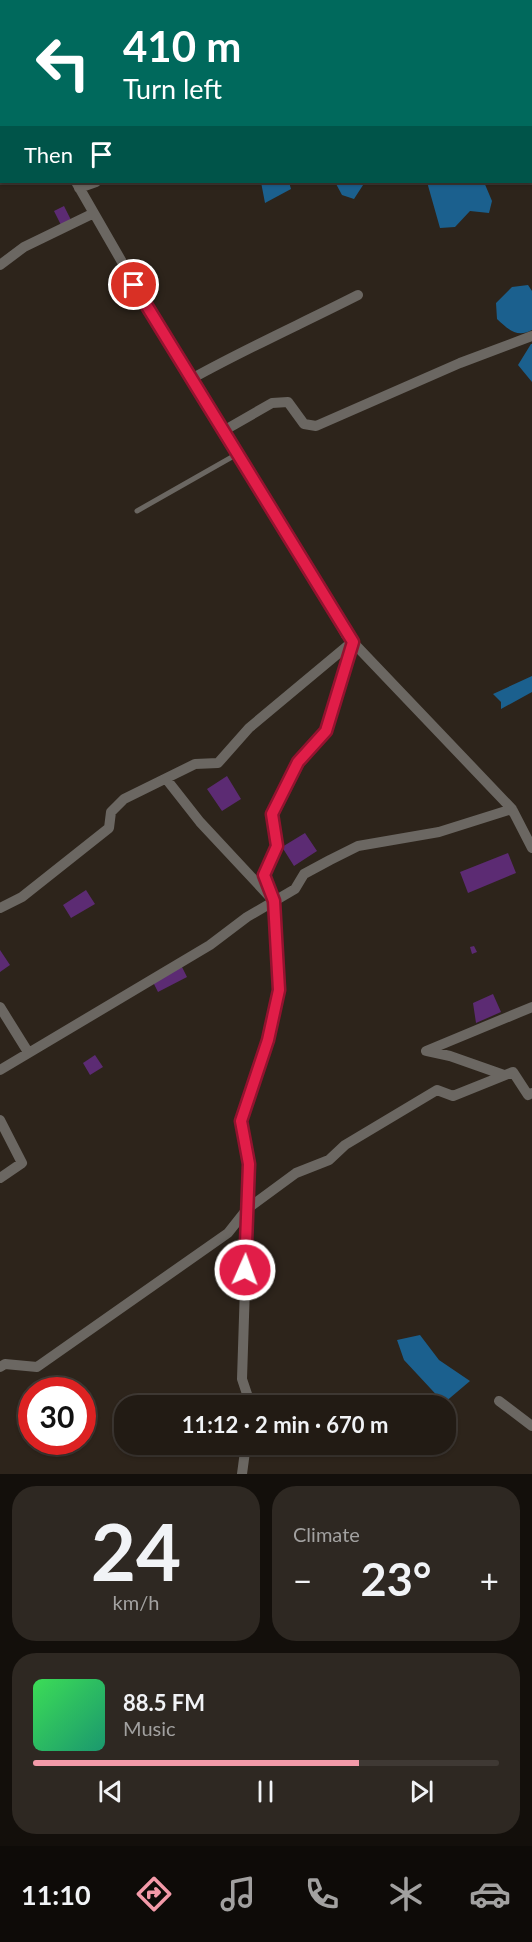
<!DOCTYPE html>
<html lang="en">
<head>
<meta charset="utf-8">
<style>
  :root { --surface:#221b14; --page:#2e2822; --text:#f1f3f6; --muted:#a2a1a0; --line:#3f3934; --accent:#f39aa9 }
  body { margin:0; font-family:Lato,sans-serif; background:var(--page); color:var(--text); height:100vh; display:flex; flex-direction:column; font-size:22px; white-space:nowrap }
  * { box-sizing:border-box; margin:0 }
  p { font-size:20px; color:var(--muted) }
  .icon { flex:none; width:33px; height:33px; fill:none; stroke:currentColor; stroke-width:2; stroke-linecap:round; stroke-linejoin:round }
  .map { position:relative; height:1474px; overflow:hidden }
  .drawer { display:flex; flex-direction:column; gap:12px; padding:12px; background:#130f0b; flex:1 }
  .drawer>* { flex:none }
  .guide { position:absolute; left:0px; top:0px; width:532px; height:183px; box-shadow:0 2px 4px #0004,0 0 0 2px var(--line); background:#00695c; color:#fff; overflow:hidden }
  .speed { position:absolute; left:18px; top:1377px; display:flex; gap:12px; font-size:30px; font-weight:700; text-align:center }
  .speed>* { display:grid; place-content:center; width:78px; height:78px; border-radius:50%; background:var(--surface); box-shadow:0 2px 4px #0004,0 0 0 2px var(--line); line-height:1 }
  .speed .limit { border:9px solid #d22; background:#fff; color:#111 }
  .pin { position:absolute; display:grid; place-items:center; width:51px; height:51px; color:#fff; margin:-26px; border:3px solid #fff; border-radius:50%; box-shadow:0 2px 6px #0007 }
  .me { position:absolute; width:66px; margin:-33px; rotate:2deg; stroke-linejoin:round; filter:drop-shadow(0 0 4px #0008) }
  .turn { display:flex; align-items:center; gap:21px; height:126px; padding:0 24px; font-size:27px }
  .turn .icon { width:78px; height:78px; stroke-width:2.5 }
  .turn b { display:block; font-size:42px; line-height:51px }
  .then { display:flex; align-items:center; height:57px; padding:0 24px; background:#0003; gap:12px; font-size:22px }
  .big { font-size:45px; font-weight:700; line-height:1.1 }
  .drawer .card { flex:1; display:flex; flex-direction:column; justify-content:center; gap:9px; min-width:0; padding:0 21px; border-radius:24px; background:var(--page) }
  .drawer .dial { align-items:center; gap:0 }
  .dial b { font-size:78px; line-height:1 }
  .song { display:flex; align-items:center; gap:18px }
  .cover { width:72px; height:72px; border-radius:9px; background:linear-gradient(135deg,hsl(130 70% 55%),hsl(160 70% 35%)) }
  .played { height:6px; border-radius:3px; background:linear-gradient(90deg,var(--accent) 70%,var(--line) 70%) }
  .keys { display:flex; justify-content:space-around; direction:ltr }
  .heat { display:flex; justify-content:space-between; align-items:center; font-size:33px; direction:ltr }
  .drawer .tiles { flex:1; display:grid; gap:12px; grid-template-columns:1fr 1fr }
  .card:last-child { grid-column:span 2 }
  .trip { position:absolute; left:114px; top:1395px; width:342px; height:60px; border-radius:24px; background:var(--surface); box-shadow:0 2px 4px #0004,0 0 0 2px var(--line); font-weight:700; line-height:60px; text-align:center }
  .tabs { display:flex; height:96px; justify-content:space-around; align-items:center; background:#0e0b08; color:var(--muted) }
  .tabs .icon { width:42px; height:42px }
  .tabs .active { color:var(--accent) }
  .tabs b { font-size:27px; color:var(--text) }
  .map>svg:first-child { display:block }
</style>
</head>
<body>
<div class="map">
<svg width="532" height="1474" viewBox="0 0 532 1474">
  <rect width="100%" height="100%" fill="#2d241b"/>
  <path fill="#1b608e" d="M261,182h28l2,7 -26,14z
    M335,182h30l-11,17 -12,-4z
    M427,182h57l8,19 -3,12 -19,-2 -15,16 -15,1z
    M528,285l4,6v39c-15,8 -23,0 -35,-11l-1,-16 16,-16z
    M531,344h1v38l-14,-17z
    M532,676v16l-31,17v-7l-8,-8z
    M420,1335l19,25 31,21 -26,22 -40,-43 -7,-20z"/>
  <path fill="#5c2b73" d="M64,206l7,14 -10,5 -7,-14z
    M227,776l14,23 -19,12 -15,-22z
    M305,833l12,18 -23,15 -12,-19z
    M508,853l8,20 -48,20 -8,-21z
    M86,890l9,14 -24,14 -8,-13z
    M474,946l3,6 -5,2 -2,-7z
    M0,950l10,15 -10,7z
    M181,965l6,12 -29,15 -6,-12z
    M493,994l8,18 -25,11 -3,-20z
    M95,1055l8,12 -13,8 -7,-12z"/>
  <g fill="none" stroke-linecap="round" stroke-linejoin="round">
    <path stroke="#6b6762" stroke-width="5" d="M137,511l102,-58"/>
    <path stroke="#6b6762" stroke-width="10" d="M410,0v2
      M472,0l1,2
      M220,2l5,-2
      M0,38l2,2
      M0,54l2,-1
      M76,182l69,120 158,255 43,78 166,174
      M79,188l17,-6
      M0,265l24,-18 68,-33
      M193,378c54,-30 110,-55 165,-83
      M225,430l47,-27 16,-1 16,22 12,2 144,-63 72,-27
      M167,780l33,42 70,75
      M0,908l22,-11 87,-69 2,-16 13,-13 71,-35 23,-1 31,-35 103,-86
      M0,1007l28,45
      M426,1051l106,-44
      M427,1051l23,5 54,19
      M0,1070l210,-125 37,-28 48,-28 9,-15 26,-14 28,-14 81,-14 73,-23 20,39
      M0,1120l22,43 -22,15
      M0,1367l5,-3 32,3 191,-134 19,-24 49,-36 33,-13 16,-15 92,-55 16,6 60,-24 15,23 4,-2
      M499,1401l33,25
      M251,1406l-9,-27 7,-216 -8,-42 27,-81 11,-50 -5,-89 -10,-26 13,-29 -5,-32 26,-53 28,-30 27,-89
      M242,1474l4,-30"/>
  </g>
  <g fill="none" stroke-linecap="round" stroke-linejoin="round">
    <g stroke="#92132f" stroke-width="15">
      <path id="route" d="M134,285l219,357 -27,89 -28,31 -26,52 5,32 -13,29 10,26 5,89 -11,50 -27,81 8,43 -4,106"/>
    </g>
    <use href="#route" stroke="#e11d48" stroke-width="10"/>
  </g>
</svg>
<div class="speed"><div class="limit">30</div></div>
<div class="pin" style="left:134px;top:285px;background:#d93025"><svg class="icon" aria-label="arrive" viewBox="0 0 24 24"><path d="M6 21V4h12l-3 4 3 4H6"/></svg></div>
<svg class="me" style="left:245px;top:1270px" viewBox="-20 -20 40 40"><circle r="17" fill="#e11d48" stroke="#fff" stroke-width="3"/><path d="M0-11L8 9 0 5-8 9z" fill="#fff"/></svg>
<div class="trip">11:12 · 2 min · 670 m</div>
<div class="guide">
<div class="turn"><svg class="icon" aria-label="left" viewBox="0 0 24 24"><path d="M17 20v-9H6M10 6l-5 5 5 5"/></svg><div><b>410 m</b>Turn left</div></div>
<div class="then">Then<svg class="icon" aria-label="arrive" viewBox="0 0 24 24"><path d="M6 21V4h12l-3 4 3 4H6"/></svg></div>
</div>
</div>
<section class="drawer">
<div class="tiles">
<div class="card dial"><b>24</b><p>km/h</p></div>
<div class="card"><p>Climate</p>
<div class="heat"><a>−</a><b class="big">23°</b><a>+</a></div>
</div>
<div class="card">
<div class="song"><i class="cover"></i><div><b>88.5 FM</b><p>Music</p></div></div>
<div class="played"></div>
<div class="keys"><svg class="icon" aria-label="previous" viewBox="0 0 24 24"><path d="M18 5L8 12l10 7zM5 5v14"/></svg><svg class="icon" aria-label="pause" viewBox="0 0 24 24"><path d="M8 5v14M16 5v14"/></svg><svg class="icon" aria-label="next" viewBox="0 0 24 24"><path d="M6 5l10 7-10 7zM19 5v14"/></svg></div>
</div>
</div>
</section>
<nav class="tabs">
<b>11:10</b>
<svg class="icon active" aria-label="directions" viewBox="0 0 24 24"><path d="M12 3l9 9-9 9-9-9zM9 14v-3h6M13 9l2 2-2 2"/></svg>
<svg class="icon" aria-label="music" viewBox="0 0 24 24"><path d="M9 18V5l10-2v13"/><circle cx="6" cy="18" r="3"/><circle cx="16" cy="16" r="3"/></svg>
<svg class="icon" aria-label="phone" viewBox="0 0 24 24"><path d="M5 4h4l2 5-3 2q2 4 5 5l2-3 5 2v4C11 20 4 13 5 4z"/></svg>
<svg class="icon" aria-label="climate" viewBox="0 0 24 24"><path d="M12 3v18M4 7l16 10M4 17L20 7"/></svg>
<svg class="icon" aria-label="car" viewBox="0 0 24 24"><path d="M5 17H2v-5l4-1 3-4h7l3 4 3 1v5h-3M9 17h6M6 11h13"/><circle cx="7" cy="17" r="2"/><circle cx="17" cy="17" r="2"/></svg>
</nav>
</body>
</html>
